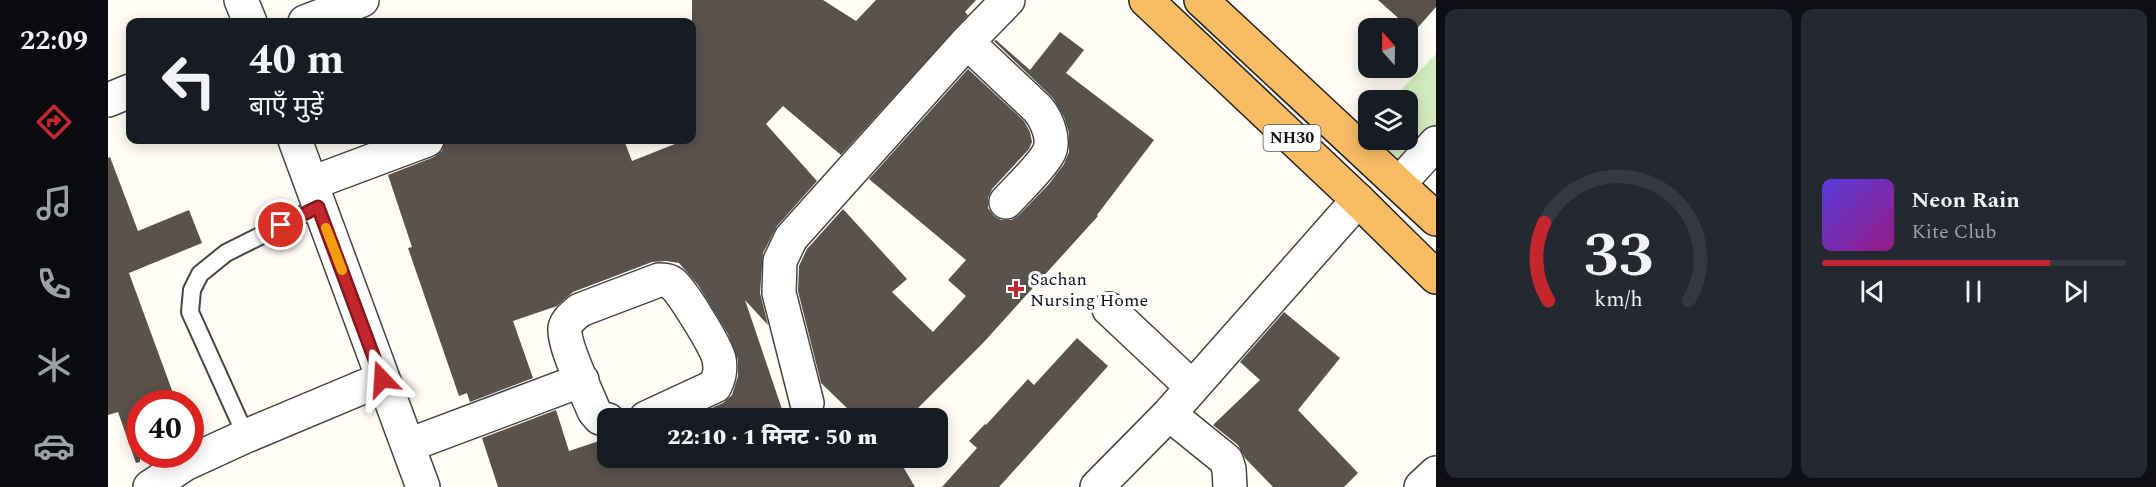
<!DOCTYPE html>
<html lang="hi">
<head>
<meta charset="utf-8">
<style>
  :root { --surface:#171b24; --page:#242831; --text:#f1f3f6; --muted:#9ea1a6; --line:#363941; --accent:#c4262e }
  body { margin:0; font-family:Spectral,"Noto Sans Devanagari",serif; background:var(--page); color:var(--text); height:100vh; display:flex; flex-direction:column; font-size:22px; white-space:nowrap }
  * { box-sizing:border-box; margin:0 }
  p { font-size:20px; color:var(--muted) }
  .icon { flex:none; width:33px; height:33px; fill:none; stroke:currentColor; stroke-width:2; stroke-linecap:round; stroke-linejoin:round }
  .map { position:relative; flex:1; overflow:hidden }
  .side { display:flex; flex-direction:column; gap:9px; padding:9px; background:#0d0f14; width:720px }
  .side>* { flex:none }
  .hud { position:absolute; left:18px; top:18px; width:570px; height:126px; border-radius:12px; box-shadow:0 3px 15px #0003; background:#171b24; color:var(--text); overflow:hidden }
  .needle { width:39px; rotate:340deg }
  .controls { position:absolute; left:1250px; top:18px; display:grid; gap:12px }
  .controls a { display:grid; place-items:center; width:60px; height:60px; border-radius:12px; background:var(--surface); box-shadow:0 3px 15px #0003; font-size:30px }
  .speed { position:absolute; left:18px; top:390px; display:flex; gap:12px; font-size:30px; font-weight:700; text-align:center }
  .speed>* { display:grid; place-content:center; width:78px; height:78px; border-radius:50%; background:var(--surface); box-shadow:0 3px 15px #0003; line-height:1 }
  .speed .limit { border:9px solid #d22; background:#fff; color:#111 }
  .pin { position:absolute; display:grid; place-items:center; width:51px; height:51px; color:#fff; margin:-26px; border:3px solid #fff; border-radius:50%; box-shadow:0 2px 6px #0007 }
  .me { position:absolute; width:66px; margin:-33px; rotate:340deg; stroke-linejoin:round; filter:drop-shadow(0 0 4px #0008) }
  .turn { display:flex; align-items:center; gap:21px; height:126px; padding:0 24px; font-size:27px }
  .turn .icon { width:78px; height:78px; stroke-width:2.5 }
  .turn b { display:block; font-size:42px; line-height:51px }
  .side .tile { flex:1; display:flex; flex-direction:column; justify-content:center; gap:9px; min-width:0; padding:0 21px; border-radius:12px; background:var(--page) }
  .side .dial { align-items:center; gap:0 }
  .dial svg { height:156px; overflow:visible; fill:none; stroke:var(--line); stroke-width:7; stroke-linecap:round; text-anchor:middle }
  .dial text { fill:var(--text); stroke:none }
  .song { display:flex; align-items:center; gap:18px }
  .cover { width:72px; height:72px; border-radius:9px; background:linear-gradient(135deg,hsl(250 70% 55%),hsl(310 70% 35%)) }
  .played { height:6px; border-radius:3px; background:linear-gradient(90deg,var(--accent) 75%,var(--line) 75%) }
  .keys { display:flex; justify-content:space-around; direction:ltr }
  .side .tiles { flex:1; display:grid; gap:9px; grid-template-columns:repeat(2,1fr) }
  .trip { position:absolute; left:489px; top:408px; width:351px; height:60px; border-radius:12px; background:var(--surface); box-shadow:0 3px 15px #0003; font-weight:800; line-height:60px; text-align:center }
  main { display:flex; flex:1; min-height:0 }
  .dock { display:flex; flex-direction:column; width:108px; justify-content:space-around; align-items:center; background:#090b0e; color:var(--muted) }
  .dock .icon { width:42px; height:42px }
  .dock .active { color:var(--accent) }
  .dock b { font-size:27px; color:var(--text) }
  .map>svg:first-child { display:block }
</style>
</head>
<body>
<main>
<nav class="dock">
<b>22:09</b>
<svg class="icon active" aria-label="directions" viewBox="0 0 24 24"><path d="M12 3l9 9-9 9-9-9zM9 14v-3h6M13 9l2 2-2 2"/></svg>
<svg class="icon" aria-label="music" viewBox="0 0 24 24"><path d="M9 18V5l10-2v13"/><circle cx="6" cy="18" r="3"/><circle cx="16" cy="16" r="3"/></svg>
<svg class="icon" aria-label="phone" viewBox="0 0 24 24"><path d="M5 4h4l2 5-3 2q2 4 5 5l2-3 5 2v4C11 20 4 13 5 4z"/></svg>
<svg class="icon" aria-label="climate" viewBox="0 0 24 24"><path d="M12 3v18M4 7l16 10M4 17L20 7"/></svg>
<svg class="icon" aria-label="car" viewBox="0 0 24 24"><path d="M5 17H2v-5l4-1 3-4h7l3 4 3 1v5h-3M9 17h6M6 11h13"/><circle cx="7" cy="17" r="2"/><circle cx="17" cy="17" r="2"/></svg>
</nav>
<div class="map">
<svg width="1328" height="487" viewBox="0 0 1328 487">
  <rect width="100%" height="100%" fill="#fffdf5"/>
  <path fill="#d5ebbd" d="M1328,54v81l-30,31 -28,-26h29v-40h-16z"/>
  <path fill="#5a524d" d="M584,0h131l33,21 20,-21h100l-11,12 3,3 -127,140 -58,-49 -17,18 51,57 -40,45 -14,27 -3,40 8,32 -23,-25 40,118h-96l34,-15 9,-8 6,-19v-16l-10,-26 -30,-49 -19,-22 -13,-2 -14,1 -79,30 -16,14 -44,15 20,57 -63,24 -3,-9 -8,3 -51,-148 4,-1 -24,-72 46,-18 8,-6 3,-11h179l8,21 53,-21h7z
    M1270,0h58v7l-22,25z
    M952,32l24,18 -18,23 88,67 -57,75 1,1 -115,127 -75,75h-69l9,-9 -27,-26 -23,-92 1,-25 8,-17 36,-40 64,70 -15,13 41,40 33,-36 -18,-16 18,-20 -97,-81 99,-110 56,52 6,11 2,10 -3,7 -37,40 -4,9v10l6,8 7,4h10l8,-5 30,-31 15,-20 5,-12v-19l-5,-16 -11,-19 -59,-57 2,-1 34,30z
    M2,157l28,74 51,-21 13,33 -73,30 48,131h-37v58l-4,1 -18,-51 -10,3v-257z
    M1176,312l56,46 -42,52 60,63 -14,14h-71l-28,-29 -7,-13 -25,-20 47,-45 -20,-18z
    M969,338l31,28 -109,121h-57l35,-39 -8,-7 16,-17 1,1 42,-46 6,6z
    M448,410l13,41 39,-13v20h190v1l2,-1h98l17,29h-417l-16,-49z"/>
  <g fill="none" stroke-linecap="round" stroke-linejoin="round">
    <g stroke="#444" stroke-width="20">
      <path id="service" d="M138,436l-56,-124 2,-22 8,-16 26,-21 92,-46"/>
    </g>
    <g stroke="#444" stroke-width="36">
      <path id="minor" d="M197,22l57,-22
        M859,42l71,67c9,11 18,32 10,45 -7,13 -31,36 -42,48
        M0,100l22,-9
        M204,183l115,-43
        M1291,184l37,-41
        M1001,309l83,78
        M699,403l-28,-110 1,-32 11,-23 176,-196 41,-42
        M1061,414l57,46 3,9 1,18
        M500,420l-8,-2 -6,-7c-7,-18 -31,-66 -29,-83 2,-8 9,-13 15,-18l79,-30c5,0 9,0 13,3 10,8 44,63 47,76 2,10 1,17 -4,27l-69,32
        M301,445l173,-65
        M42,487l35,-23 61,-28 136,-57
        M989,487l72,-73 189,-214
        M1313,487l15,-14"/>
    </g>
    <g stroke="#444" stroke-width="36">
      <path id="tertiary" d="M133,0l9,22
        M187,140l128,347"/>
    </g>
    <g stroke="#222" stroke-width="36">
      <path id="trunk" d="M1038,0l212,200 78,77
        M1093,0l235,219"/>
    </g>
    <use href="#service" stroke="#fff" stroke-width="16"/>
    <use href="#minor" stroke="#fff" stroke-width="33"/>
    <use href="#tertiary" stroke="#fff" stroke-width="33"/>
    <use href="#trunk" stroke="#f7bc64" stroke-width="33"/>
  </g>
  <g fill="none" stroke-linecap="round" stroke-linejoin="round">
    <g stroke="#7f191e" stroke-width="15">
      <path id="route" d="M173,225l37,-18 64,172"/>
    </g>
    <use href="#route" stroke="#c4262e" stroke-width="10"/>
    <path stroke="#f59e0b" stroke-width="10" d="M218,228l16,42"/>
  </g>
  <path fill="#c4262e" stroke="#fff" stroke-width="2" d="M905 280h6v6h6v6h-6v6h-6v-6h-6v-6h6z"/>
  <g text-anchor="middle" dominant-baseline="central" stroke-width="6" stroke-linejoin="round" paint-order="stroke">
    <rect fill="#fff" stroke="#585858" stroke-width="1.5" x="1155.5" y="125" width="57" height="26" rx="4.5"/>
    <g font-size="16" font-weight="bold" fill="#111">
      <text x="1184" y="138">NH30</text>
    </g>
    <g font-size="18" fill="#111" stroke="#fff" text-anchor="start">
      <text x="922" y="279">Sachan<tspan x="922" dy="21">Nursing Home</tspan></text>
    </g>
  </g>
</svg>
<div class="controls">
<a><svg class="needle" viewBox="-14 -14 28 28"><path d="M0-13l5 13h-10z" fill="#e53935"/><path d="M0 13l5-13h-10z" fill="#9ea1a6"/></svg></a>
<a><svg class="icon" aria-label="layers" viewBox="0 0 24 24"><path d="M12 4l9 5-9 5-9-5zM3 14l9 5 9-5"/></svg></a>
</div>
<div class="speed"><div class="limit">40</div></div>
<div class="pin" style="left:173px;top:225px;background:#d93025"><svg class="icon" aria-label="arrive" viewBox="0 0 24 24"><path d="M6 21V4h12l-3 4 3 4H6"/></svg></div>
<svg class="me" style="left:274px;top:379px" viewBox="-20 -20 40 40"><path d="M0-17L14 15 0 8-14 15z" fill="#c4262e" stroke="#fff" stroke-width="4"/></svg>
<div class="trip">22:10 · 1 मिनट · 50 m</div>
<div class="hud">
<div class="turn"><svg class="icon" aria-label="left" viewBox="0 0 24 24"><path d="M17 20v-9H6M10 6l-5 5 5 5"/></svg><div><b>40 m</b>बाएँ मुड़ें</div></div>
</div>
</div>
<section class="side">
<div class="tiles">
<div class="tile dial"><svg viewBox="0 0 100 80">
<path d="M14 69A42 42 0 1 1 86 69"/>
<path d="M14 69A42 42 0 0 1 12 29" stroke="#c4262e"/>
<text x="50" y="56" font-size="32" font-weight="700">33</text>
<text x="50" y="72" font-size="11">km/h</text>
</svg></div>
<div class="tile">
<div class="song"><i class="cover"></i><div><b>Neon Rain</b><p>Kite Club</p></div></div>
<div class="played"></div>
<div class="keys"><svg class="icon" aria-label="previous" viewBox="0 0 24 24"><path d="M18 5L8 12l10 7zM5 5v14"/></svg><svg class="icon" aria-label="pause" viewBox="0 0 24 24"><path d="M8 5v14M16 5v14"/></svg><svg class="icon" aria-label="next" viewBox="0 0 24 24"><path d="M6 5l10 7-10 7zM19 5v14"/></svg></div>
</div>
</div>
</section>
</main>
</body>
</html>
